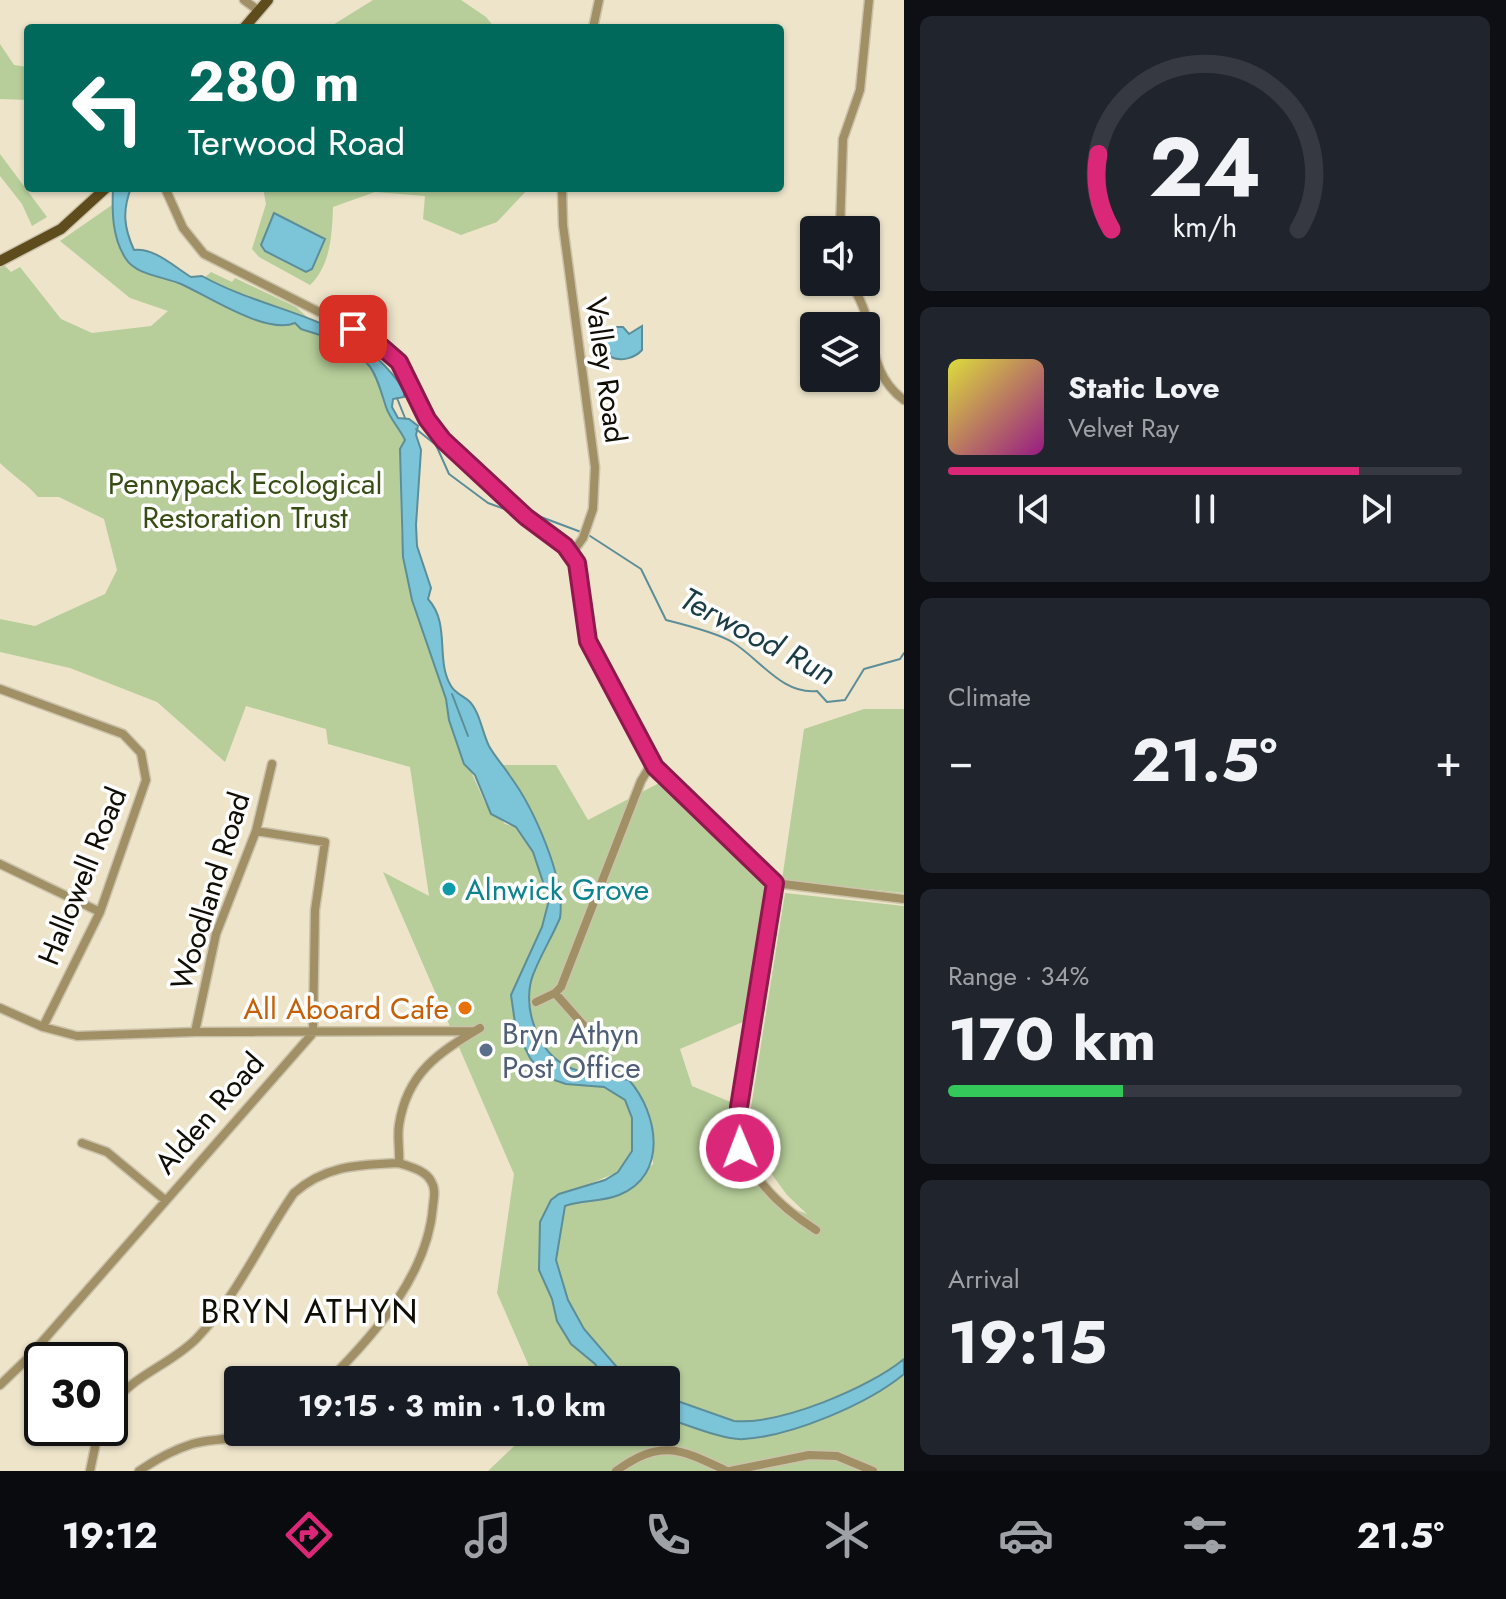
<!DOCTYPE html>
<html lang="en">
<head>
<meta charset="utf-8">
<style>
  :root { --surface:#171b24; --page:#20242c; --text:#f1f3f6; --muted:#9ea1a6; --line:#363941; --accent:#db2777 }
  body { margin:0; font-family:Jost,sans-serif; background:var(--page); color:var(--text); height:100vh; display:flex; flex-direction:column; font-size:30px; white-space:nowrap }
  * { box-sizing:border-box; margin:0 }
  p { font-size:26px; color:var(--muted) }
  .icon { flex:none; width:44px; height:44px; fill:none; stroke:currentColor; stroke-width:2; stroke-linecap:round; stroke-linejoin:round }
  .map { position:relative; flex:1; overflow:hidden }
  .side { display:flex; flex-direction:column; gap:16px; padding:16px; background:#0d0f14; width:602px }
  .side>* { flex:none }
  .guide { position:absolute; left:24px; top:24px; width:760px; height:168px; border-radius:8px; box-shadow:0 2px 6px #0004; background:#00695c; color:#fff; overflow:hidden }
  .tools { position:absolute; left:800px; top:216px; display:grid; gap:16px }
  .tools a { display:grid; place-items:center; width:80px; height:80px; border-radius:8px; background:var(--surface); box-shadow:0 2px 6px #0004; font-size:40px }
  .speed { position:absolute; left:24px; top:1342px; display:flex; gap:16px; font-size:40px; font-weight:700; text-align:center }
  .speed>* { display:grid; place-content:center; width:104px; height:104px; border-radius:50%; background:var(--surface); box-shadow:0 2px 6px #0004; line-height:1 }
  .speed .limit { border:4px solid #111; border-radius:12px; background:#fff; color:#111 }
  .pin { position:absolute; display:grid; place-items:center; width:68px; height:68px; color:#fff; margin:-34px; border-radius:16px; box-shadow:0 4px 12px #0006 }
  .me { position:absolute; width:88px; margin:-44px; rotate:359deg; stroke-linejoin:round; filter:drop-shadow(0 0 6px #0008) }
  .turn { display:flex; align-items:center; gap:28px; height:168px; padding:0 32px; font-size:36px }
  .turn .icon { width:104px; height:104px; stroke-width:2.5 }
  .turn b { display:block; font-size:56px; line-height:68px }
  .big { font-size:60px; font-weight:700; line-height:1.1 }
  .side .card { flex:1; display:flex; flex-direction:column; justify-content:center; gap:12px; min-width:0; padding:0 28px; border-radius:12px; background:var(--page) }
  .side .dial { align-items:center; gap:0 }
  .dial svg { height:208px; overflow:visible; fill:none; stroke:var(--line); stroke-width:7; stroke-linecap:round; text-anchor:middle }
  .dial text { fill:var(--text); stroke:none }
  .song { display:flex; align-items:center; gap:24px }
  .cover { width:96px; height:96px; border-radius:12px; background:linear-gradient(135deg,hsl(60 70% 55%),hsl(310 70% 35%)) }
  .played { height:8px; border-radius:4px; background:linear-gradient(90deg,var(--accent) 80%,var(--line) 80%) }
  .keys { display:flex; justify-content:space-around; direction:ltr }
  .heat { display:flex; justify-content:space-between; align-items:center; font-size:44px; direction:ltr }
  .charge { height:12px; border-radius:6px; background:linear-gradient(90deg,#34c759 34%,var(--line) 0) }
  .trip { position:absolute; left:224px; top:1366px; width:456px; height:80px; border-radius:8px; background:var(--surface); box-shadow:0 2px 6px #0004; font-weight:700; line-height:80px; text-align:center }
  .dock { display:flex; height:128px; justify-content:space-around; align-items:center; background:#090b0e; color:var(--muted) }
  .dock .icon { width:56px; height:56px }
  .dock .active { color:var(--accent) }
  .dock b { font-size:36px; color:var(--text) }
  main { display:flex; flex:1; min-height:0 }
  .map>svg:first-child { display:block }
</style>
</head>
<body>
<main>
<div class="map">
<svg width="904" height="1471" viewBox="0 0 904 1471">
  <rect width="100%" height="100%" fill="#ede4ca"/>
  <path fill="#b7ce9a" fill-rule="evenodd" d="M373,0h88l25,17 9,11h-167z
    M0,44l14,21 14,2v33l-28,-1z
    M0,154l47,63 -15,9 -10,-22 -22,-28z
    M263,188h266l-32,34 -36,13 -38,-16 2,-23 -50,-4 -42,15c-1,27 -2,58 -23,78l-51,-28 -7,-8 14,-45z
    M112,205c8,72 25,57 80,84l19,-17 21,10 3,-4 61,29 39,35 34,23 10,13 7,30 19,33 -5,8 1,83 10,61 59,176 15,34 20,21 11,3 17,25 16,48 -7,27 -31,68 5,35 14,28 15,19 21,7 38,3 21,13 7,18v33l-14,21 -67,28 -11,22 -1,48 13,29 5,22 14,23c-12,-46 -32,-100 -2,-143l48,-5 36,-32c-2,-42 2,-49 -24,-84 -16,-3 -35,-2 -50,-8 -37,-13 -62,-58 -46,-97 7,-19 18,-38 27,-57l2,-11 -26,-84 -34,-58h54l32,55 79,-41 108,104 -30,138 -65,28 12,37 41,17 8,49 38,51 28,11 -20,-19 -41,-56 39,-246 119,13v565h-416l41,-39h137v-14l9,3 -9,-5v-36h-131l-38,-87 17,-119 -131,-302 46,24 -19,-129 -82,-23 -2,-15 -80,-23 -21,56 -68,-60 -87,-34 -70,-16v-33l35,7 70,-32 12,-24 -13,-51 -45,-22h-21c-12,-14 -25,-21 -38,-34v-198l2,-2 9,9 9,-5 41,52 31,14 59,-7 17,-15 -38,-13 -70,-57zM884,1374l7,11c-38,20 -80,44 -123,50z
    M864,709h40v184l-122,-13 22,-151z"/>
  <path fill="#7cc5d8" stroke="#5c8e99" stroke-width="2" d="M113,188h18c-9,23 -7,40 3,62 21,-2 39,16 57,27l11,-1c72,40 152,38 202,114v7l-11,2 -1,8 6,11 11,1 9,7 -2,9 5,15 -5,75 1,21 14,42 -3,11c23,25 7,61 23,87 4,7 12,10 18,15 11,11 13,31 20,45 6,11 14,19 21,30 23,31 56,103 50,142 -8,19 -20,38 -27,57 -5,12 -5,31 -1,44 15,53 49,54 97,61 29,33 40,95 -10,115 -17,7 -37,5 -54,11l-9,54 12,40 16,29 44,51h-23l-10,-16 -24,-20 -14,-23 -5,-22 -13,-29 1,-48 11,-22 8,-6 46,-14 13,-8 14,-21v-33l-7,-18 -21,-13 -38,-3 -21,-7 -15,-19 -14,-28 -5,-35 31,-68 7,-27 -16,-48 -17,-25 -25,-13 -16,-39 -11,-11 -15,-44 -3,-21 -34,-99 -9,-43 -3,-108 5,-9c-5,-11 -15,-21 -19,-33 -10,-31 -12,-48 -48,-63 -6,-2 -12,-1 -18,-4v-5l-19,-6 -6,-6c-29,12 -87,-27 -114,-39 -16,-7 -45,-9 -55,-25 -14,-21 -14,-47 -13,-71z
    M274,213l51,26 -13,30 -6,3 -41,-21 -4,-6z
    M642,326v24c-7,8 -21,12 -31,7l-6,-15 11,-15h7l6,7z
    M904,1359v15c-36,30 -112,62 -160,65 -18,2 -59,-15 -78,-21v-21l68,24c46,4 135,-33 170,-62z"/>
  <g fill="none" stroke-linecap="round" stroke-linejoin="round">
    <path stroke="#5c8e99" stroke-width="2" d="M397,398l8,20
      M416,429l20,16 13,29 39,29 33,12
      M527,515l6,-1 48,18
      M587,534l54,35 25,51c16,4 53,14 66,22 27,16 50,53 85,49l10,11 18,-2 19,-31 36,-10 4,-6
      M452,694l16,42"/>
    <g stroke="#cac2aa" stroke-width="11">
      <path id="minor" d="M244,0l15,11
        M593,28l6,-28
        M165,188l18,40 21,26 149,75 40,26 11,13 23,51 16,21 83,77 39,29 12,17 11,78 71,130 116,112 129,16
        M562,188l1,37 32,242 -2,42 -10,29 -11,15
        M840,230l3,-91 17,-49 9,-90
        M851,282c5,11 13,23 15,35 8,32 9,62 38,83
        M0,689l123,45 18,19 5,27 -46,132 -57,115
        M0,864l100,48
        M775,883l-36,224c-7,55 33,95 77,123
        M555,993l30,34
        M536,1002l19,-9 6,-6 80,-206 11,-18
        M0,1008l43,19 34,9 118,-4 279,-1
        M195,1032l21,-98 40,-103 16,-67
        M82,1143l25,9 58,48
        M329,1380c46,-46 99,-106 104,-174 1,-9 3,-17 -2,-25 -6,-11 -21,-14 -32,-18 1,-12 -2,-26 0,-38 8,-52 39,-72 81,-97
        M0,1385l27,-26 286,-326 2,-123 10,-68 -69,-11
        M110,1408c20,-32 61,-43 87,-70 41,-43 64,-98 97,-145 32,-28 64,-28 105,-30
        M90,1471l9,-43
        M139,1471c16,-11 34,-21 53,-27 20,-6 35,-2 57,-12
        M616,1471c46,-33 64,-22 111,0
        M730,1471l79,-16 28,1 36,15"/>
    </g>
    <g stroke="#cac2aa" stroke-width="13">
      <path id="major" d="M244,28l24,-28
        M0,261l61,-32 45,-41"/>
    </g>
    <use href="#minor" stroke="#a19065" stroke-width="8"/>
    <use href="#major" stroke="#5f4c1c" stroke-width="10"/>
  </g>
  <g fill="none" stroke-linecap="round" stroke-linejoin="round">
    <g stroke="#8e194d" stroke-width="20">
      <path id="route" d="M353,329l24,14 22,19 28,57 16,21 83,77 39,29 12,17 11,78 67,126 120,116 -36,224 1,41"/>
    </g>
    <use href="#route" stroke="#db2777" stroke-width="14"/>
  </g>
  <circle fill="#0f9aa8" stroke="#fff" stroke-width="3" cx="449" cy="889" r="8"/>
  <circle fill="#e8710a" stroke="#fff" stroke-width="3" cx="465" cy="1008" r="8"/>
  <circle fill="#5c6f8a" stroke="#fff" stroke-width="3" cx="486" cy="1050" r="8"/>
  <g text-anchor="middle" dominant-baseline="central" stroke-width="7" stroke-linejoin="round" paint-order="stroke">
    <g font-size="30" fill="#100d05" stroke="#fff">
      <text transform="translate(606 370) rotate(82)">Valley Road</text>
      <text transform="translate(82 876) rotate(-68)">Hallowell Road</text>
      <text transform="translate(210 891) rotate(-73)">Woodland Road</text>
      <text transform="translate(209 1113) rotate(-49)">Alden Road</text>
    </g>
    <g font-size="30" fill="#374d14" stroke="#fff">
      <text x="245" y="483">Pennypack Ecological<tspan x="245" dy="34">Restoration Trust</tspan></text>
    </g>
    <g font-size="30" fill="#0d838f" stroke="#fff" text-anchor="start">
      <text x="465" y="889">Alnwick Grove</text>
    </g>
    <g font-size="30" fill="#c56008" stroke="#fff" text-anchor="end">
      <text x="449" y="1008">All Aboard Cafe</text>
    </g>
    <g font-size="30" fill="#4e5e75" stroke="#fff" text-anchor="start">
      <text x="502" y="1033">Bryn Athyn<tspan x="502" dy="34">Post Office</tspan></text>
    </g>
    <g font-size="32" font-style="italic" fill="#1a3d45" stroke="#fff">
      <text transform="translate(758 636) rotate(28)">Terwood Run</text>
    </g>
    <g font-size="34" letter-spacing="2" fill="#100d05" stroke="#fff">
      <text x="310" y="1311">BRYN ATHYN</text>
    </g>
  </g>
</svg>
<div class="tools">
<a><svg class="icon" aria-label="sound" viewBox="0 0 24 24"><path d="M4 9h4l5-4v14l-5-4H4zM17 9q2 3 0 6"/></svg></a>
<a><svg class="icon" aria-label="layers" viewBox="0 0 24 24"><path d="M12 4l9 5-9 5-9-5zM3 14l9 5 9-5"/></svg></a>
</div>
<div class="speed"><div class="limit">30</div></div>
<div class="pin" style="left:353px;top:329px;background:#d93025"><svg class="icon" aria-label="arrive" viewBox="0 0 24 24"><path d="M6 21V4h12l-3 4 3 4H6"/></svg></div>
<svg class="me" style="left:740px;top:1148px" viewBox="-20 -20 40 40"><circle r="17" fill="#db2777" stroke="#fff" stroke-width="3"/><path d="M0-11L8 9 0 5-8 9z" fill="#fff"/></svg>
<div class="trip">19:15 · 3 min · 1.0 km</div>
<div class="guide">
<div class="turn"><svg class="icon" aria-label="left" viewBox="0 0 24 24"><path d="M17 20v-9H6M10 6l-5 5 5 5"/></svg><div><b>280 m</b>Terwood Road</div></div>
</div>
</div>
<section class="side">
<div class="card dial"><svg viewBox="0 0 100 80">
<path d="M14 69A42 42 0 1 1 86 69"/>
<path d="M14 69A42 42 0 0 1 9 40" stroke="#db2777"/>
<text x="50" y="56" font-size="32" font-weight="700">24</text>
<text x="50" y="72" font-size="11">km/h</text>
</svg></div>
<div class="card">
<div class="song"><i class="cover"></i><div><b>Static Love</b><p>Velvet Ray</p></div></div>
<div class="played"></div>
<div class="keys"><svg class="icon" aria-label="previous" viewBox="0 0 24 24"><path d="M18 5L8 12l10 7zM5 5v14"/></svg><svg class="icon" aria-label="pause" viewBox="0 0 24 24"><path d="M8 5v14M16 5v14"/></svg><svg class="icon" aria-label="next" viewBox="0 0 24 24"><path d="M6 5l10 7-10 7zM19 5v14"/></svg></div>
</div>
<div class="card"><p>Climate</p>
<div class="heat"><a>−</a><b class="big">21.5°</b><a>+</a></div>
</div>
<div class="card"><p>Range · 34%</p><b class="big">170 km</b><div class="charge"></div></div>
<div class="card"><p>Arrival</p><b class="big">19:15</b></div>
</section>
</main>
<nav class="dock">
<b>19:12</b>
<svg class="icon active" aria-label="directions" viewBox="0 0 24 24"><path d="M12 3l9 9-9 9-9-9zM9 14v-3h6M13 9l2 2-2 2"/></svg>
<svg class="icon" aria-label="music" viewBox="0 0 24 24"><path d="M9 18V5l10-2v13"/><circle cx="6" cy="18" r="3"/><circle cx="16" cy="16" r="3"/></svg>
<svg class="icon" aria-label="phone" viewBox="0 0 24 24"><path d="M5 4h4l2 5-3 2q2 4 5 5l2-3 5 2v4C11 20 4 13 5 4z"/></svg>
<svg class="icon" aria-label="climate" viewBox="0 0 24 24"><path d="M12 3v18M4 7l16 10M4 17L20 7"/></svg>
<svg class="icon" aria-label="car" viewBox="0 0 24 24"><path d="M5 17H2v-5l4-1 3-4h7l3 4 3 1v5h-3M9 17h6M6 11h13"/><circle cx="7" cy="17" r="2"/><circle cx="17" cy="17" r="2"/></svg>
<svg class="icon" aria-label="filters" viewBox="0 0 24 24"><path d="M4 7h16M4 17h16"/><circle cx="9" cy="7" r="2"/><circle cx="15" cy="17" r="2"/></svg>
<b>21.5°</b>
</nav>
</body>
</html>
